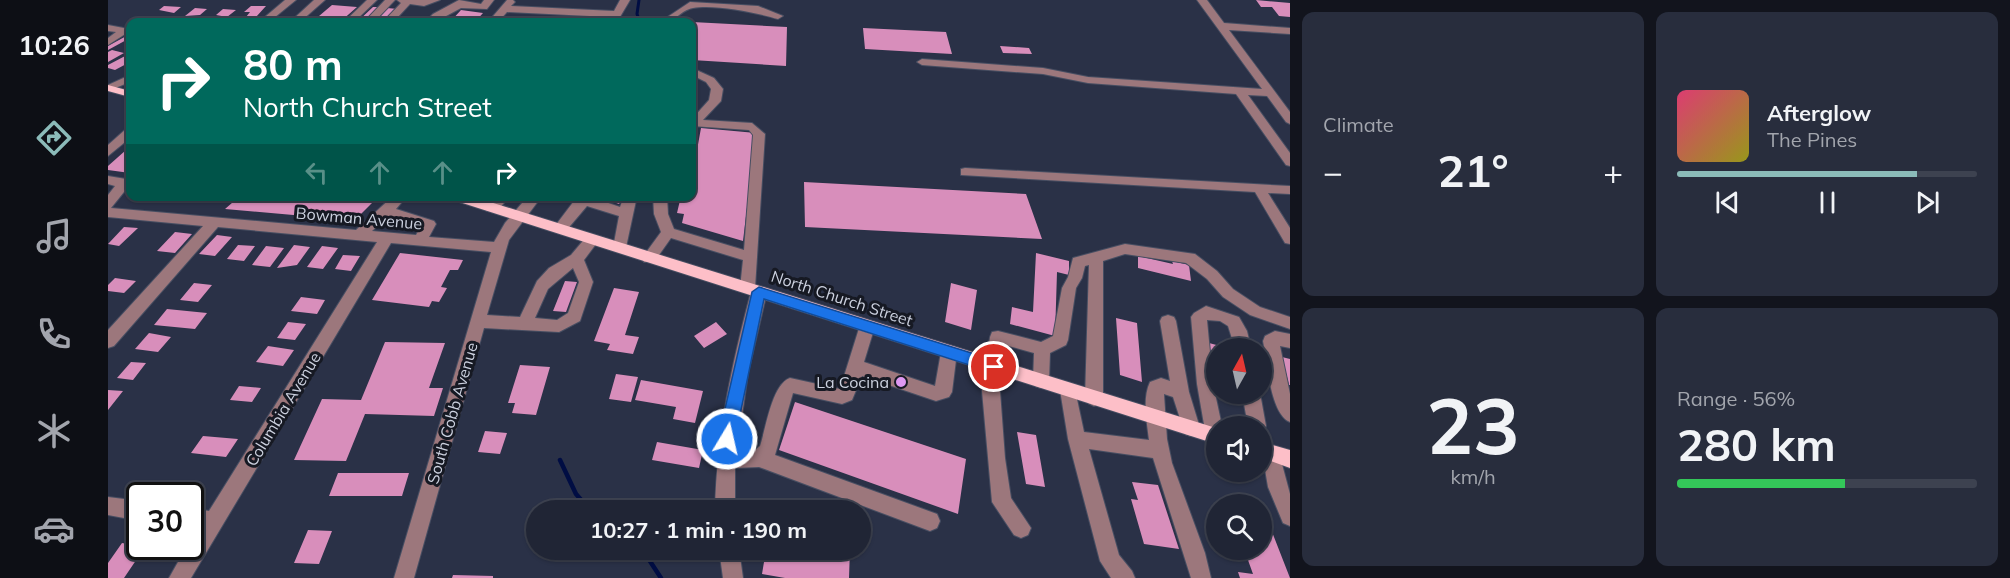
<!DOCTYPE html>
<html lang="en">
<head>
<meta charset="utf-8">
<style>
  :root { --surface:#202535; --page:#282d3d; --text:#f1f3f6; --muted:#a2a5ad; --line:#3d4250; --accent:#8bbbb9 }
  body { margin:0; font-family:Mulish,sans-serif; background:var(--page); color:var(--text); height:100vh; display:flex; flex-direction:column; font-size:22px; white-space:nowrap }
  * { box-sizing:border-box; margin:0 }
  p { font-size:20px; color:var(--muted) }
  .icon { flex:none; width:33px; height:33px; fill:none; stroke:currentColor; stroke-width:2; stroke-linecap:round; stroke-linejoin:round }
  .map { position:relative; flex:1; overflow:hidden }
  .details { display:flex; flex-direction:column; gap:12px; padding:12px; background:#12141d; width:720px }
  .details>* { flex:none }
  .guide { position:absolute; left:18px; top:18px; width:570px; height:183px; border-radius:12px; box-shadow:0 2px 4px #0004,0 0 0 2px var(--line); background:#00695c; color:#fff; overflow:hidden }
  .needle { width:39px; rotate:8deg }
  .fabs { position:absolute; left:1098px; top:338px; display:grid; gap:12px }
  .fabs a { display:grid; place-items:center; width:66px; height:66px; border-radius:50%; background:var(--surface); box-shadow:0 2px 4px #0004,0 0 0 2px var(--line); font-size:30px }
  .speed { position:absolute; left:18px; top:482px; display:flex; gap:12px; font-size:30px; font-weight:700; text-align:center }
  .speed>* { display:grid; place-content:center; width:78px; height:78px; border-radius:50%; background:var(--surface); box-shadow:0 2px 4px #0004,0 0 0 2px var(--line); line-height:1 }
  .speed .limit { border:3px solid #111; border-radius:9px; background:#fff; color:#111 }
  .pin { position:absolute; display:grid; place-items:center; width:51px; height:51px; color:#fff; margin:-26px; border:3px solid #fff; border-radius:50%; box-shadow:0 2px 6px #0007 }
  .me { position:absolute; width:66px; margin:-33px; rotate:9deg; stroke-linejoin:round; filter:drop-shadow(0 0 4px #0008) }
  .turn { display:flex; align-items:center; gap:21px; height:126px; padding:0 18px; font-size:27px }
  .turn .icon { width:78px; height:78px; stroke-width:2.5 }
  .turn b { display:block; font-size:42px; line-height:51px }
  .lanes { display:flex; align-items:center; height:57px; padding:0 18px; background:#0003; justify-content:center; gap:30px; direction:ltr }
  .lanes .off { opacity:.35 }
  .big { font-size:45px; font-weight:700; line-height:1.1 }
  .details .widget { flex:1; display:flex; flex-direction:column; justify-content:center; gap:9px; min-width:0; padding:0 21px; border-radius:12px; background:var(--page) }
  .details .dial { align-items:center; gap:0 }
  .dial b { font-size:78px; line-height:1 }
  .song { display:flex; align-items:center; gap:18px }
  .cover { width:72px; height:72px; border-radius:9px; background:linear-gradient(135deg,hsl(340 70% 55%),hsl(60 70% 35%)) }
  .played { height:6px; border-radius:3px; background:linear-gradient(90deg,var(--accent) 80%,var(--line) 80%) }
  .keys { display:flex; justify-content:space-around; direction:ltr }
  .heat { display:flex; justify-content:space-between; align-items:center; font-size:33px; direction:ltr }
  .charge { height:9px; border-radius:4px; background:linear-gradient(90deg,#34c759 56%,var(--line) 0) }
  .details .tiles { flex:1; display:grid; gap:12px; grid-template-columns:repeat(2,1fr) }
  .trip { position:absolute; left:418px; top:500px; width:345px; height:60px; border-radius:30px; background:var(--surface); box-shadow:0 2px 4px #0004,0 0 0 2px var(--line); font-weight:700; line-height:60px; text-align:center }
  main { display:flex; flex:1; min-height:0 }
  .tabs { display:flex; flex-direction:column; width:108px; justify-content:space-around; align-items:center; background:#0d0f15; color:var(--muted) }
  .tabs .icon { width:42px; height:42px }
  .tabs .active { color:var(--accent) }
  .tabs b { font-size:27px; color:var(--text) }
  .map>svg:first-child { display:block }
</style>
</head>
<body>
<main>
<nav class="tabs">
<b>10:26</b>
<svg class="icon active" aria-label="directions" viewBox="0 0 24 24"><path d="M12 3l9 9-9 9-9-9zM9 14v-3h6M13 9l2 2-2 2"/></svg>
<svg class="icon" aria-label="music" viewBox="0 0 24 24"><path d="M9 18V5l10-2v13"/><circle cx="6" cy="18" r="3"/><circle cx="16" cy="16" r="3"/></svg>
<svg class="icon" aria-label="phone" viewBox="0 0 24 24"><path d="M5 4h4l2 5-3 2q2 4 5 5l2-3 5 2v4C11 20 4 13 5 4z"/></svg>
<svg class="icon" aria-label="climate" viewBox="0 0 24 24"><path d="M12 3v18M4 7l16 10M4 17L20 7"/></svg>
<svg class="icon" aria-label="car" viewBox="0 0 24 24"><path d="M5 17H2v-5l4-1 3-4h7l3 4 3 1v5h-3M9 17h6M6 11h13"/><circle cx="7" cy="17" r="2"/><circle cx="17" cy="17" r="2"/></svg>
</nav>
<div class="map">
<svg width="1182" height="578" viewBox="0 0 1182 578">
  <rect width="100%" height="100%" fill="#2a3147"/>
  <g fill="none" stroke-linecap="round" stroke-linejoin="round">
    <path stroke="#000d43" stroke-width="3" d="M531,0l-2,14 3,8"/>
    <path stroke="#000d43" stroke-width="4.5" d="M452,460l16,34 14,16
      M534,549l19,29"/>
  </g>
  <path fill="#d88ebb" d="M1148,0l34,3v14l-11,-1 -7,-9h-11z
    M224,5l25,2 -17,15h-28z
    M56,6l17,1 -7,6 -15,-3z
    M143,6h15l-10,11h-10l4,-5h-6z
    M265,7h8l-15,15h-9z
    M87,8l12,1 -7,6 -15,1z
    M279,8l11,1 -13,13h-12z
    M115,9l13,1 -9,7 -11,-2z
    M353,10l22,3 -8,9h-25z
    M584,22l95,5 -1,39 -94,-6z
    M755,28l83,4 6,22 -87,-5z
    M22,34v4l-22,12v-4z
    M892,46l29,2 3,6 -29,-1z
    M4,50l12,3 -16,9v-10z
    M19,55h3v7l-15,8 -7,-2v-3z
    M593,128l55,5 -13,108 -61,-18 2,-9 -7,-1 4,-17h11v-46h5z
    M18,150l4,1v22l-22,-3v-4z
    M696,182l222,12 16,45 -237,-12z
    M132,196h139l-22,22 -22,-7 -8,7 -102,-9z
    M489,196h27l-5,8z
    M16,227l14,1 -19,18 -11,-2z
    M67,232l17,2 -17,19 -18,-2z
    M109,235l15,2 -17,19 -16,-2z
    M130,245l17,1 -11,15 -17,-2z
    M186,245l16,2 -13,18 -20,3z
    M158,246l18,2 -14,19 -18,-2z
    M214,246l16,2 -15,21 -16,-2z
    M292,253l63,7 -5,10h-8l-9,17 6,1 -8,14 -7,-1 -3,6 -57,-7z
    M928,253l33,8v14l-12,-3 -2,64 -45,-12 2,-17 21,5z
    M235,255l17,1 -9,15 -16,-2z
    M1030,256l35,8 -1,-3 17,4 2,16 -53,-13z
    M7,278l21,3 -12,12 -16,-2v-6z
    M457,281l12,1 -11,30 -13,-1z
    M86,283l18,2 -14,17 -18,-2z
    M843,283l26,7 -6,40 -26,-8z
    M506,288l25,4 -14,43 14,2 -6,17 -26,-4 3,-6 -16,-3z
    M193,297l24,3 -8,14 -26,-3z
    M59,309l40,4 -12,16 -41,-4z
    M1008,318l21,5 5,59 -22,-7z
    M180,322l18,2 -11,16 -18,-2z
    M608,322l11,12 -23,14 -10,-12z
    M41,333l22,4 -13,15 -23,-3z
    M277,342l60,1 -16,45h14l-9,28 -69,-2 -19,47 -52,-1 28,-61 39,1z
    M1101,343l15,4 -8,1v35l-3,-1z
    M160,346l26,4 -11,16 -27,-4z
    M1174,357l8,2v26h-1z
    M23,362l15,1 -13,17 -16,-2z
    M412,365l30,2 -14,48 -24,-2 3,-10h-7z
    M508,374l22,3 -7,25 -22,-3z
    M533,380l62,11 -8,32 -22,-4 3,-12 -41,-7z
    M131,386l22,2 -9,14 -22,-2z
    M0,390l15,1 -15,19z
    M687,402l171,57 -8,55 -179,-64z
    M377,431l22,2 -7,21 -22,-2z
    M909,432l19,3 9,52 -19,-3z
    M95,436l35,3 -12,18 -35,-4z
    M549,442l46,8 -4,18 -47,-8z
    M230,473h71l-7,23h-73z
    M1024,482l26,3 21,64 -35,-5 -13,-45 7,1z
    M1154,518l5,1 23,59h-50l-2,-6 15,2 -9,-25h18z
    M200,530l24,1 -13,33 -25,-1z
    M14,543l23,4 -21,31h-16v-15z
    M651,549h91l-1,29h-64l-23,-4 3,-18 -7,-1z
    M345,575l40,1v2h-41z"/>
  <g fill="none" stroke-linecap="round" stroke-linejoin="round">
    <g stroke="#474e62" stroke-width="2">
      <path id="minor" d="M177,0h11l-27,22h-10z
        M206,0h11l-25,22h-10z
        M259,0h10l-23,22h-10z
        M277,0h10l-21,22h-10z
        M289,0h43l-16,6 -14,-2 -13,14 13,1 5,3h-32l18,-19z
        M351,0l22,4 3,-4h10l-7,9 -26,-1 -26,14h-10l8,-8z
        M399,0h6l2,2 -4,4 103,5 6,-11h10l-13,22h-10l3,-5 -103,-5 -9,10h-10z
        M1089,0h10l17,23 66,5v6l-61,-4 61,82v12l-4,-2 -19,-26 -19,-1 42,58v13l-4,-1 -50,-71 -148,-11 -45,-9 -121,-9 -5,-3 5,-3 121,9 45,9 174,12z
        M582,2l68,4 25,10 -5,3c-21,-6 -63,-15 -85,-11 -13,2 -18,16 -33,14z
        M0,25l21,4 1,2 -22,14v-7l8,-6 -8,-1z
        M584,68l22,10 9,11 -2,12 -18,19 49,3 13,11 -10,154h9l3,4 -19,81 -11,78h17l6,-5c6,-18 12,-62 30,-68l50,11 21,-67h12l2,4 -11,36 71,24 6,-34 2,-5 6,-2 6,2 2,5 -5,40 -3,5 -13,4 -74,-25 -10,24 -10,4 -49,-11 -18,62 162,59 3,7 -3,7 -7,3 -171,-64 -24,1v42h-20c2,-77 16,-143 36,-218h-9l-2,-4 3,-28 -72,-22 -17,24h-10l-2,-4 19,-26 -7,-18 -1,-18h14l1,18 6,15 70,21 9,-115 -4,-5 -57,-4v-7l17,-19 2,-11 -5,-7 -14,-7z
        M22,75v7l-22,9v-6z
        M18,129h4v9l-22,18v-11z
        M857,168l325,18v8l-22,-1 22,35v16l-5,-1 -30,-51 -294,-17v-6z
        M0,176l18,3 2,8 -17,21 245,22 37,-34h14l-11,13 38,12 2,3 -7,13 65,5 11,-19 23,-27h14l-33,44 -22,75 33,2 17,-36 12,-13 22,-13 16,-19h10l2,4 -15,20 9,22 -13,39 -21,11 -75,-4 -70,250h-20l97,-326 -100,-9 -200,335h-22l18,-32h3v-5l8,-12 -8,-1v-20l19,3 168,-269 -159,-15 -104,119 -6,2v-18l95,-104 -95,-9v-22l7,-9 -7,-2zM280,216l33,10 -5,9 -44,-4zM465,268l6,14 -11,31 -11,7 -22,-2 13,-29z
        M388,196h14l-13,15h-10l-2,-3z
        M458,196h22l32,11 4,-11h13l-12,56 -5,1 -7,-5 6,-32 -32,-10 -22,26h-10l-2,-3 2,-3 19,-25z
        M1017,244l70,10 22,17 16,18 27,18 30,10v12l-40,-14 -27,-18 -16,-18 -21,-16 -61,-9 -22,7v137l-3,5 -6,3 -6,-3 -3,-5 4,-133 -4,1 -3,12 -6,10 -8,52 -2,5 -16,8 -1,28 -2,5 -6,2 -6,-2 -2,-5 1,-28 -29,-8 -5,46 5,67 6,40 20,30 -3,7 -7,3 -7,-3 -22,-33 -10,-111 8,-54 2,-5 6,-1 43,11 12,-6 9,-48 6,-11 5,-19z
        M1098,306l33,11 8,14 4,17h-16l-7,-22 -8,-5 -13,-1 6,64 9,42h-6l-1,18 -6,-2 -3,-6 -9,-52 -6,-67 3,-4z
        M1060,315l6,2 2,4 13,71 11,36 -3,6 -6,2 -6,-2 -12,-37 -9,-3 3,45 5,24 33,90 6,25h-20l-38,-120 -64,-9 30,106 13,16 3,7h-24l-11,-17 -32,-122 -8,-49 2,-5 6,-2 6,2 10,47 65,8c-2,-17 -7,-42 1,-58l11,-4 9,3 -10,-60 2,-4z
        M1167,331l15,3v14l-10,-2 10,48v28c-20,-8 -23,-61 -27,-81l2,-5z
        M1134,393h18l6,33 -3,6h-1v-6h-14z
        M1162,445l6,2 3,6 11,41v32l-7,-3 -15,-36 -6,-35 2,-5z
        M0,497l32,4v20l-32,-6z
        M611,549h20l4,29h-20z"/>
    </g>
    <g stroke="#474e62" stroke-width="2">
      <path id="major" d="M0,85l22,6v6l-22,-6z
        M341,196h22l745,232v16l-766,-245z
        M1154,442l28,8v18l-28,-10z"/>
    </g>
    <use href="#minor" fill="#9c777c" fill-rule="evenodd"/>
    <use href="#major" fill="#fdbfc8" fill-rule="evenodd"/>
  </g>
  <path fill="#1a73e8" stroke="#114b97" stroke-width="1.5" d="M651,287l235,73 8,7 -8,6 -230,-74 -29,140 -3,5 -5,3 -6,-3 -3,-5 34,-147z"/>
  <circle fill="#de98f2" stroke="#161923" stroke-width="2" cx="793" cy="382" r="6"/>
  <g text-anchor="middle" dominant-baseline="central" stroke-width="6" stroke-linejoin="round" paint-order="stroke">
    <g font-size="16" fill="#ccd1df" stroke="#161923">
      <text transform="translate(251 218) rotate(5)">Bowman Avenue</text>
      <text transform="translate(734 298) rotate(18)">North Church Street</text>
      <text transform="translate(175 409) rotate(-59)">Columbia Avenue</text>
      <text transform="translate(344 413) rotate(-74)">South Cobb Avenue</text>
    </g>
    <g font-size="16" fill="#ccd1df" stroke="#161923" text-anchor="end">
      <text x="781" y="382">La Cocina</text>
    </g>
  </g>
</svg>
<div class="fabs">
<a><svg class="needle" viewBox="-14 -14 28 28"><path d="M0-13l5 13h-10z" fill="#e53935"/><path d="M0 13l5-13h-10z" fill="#a2a5ad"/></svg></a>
<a><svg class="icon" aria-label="sound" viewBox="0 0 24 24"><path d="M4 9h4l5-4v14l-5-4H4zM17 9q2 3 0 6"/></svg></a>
<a><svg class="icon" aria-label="search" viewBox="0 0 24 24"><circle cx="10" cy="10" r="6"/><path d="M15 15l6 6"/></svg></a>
</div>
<div class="speed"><div class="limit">30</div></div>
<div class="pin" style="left:886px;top:367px;background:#d93025"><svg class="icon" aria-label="arrive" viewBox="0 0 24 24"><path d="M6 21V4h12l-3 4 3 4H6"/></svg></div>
<svg class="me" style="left:619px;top:439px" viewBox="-20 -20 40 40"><circle r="17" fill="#1a73e8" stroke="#fff" stroke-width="3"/><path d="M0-11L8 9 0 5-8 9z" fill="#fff"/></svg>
<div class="trip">10:27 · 1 min · 190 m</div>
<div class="guide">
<div class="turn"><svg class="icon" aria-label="right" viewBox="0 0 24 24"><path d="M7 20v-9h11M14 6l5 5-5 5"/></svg><div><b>80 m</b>North Church Street</div></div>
<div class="lanes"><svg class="icon off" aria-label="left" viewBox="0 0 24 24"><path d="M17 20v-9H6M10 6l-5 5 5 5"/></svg><svg class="icon off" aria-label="ahead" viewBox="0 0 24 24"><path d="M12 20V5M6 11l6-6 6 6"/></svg><svg class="icon off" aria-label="ahead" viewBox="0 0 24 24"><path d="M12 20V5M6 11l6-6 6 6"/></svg><svg class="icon" aria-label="right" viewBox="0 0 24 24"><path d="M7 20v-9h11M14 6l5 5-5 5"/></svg></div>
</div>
</div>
<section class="details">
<div class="tiles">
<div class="widget"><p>Climate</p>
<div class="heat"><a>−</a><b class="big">21°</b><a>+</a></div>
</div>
<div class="widget">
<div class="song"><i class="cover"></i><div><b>Afterglow</b><p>The Pines</p></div></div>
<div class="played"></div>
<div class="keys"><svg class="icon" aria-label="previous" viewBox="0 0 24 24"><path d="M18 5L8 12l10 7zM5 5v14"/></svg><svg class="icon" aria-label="pause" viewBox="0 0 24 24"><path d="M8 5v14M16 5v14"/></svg><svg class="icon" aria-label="next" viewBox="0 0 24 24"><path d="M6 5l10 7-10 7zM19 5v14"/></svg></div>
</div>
<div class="widget dial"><b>23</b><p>km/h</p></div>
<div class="widget"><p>Range · 56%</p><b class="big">280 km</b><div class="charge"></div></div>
</div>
</section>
</main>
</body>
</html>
